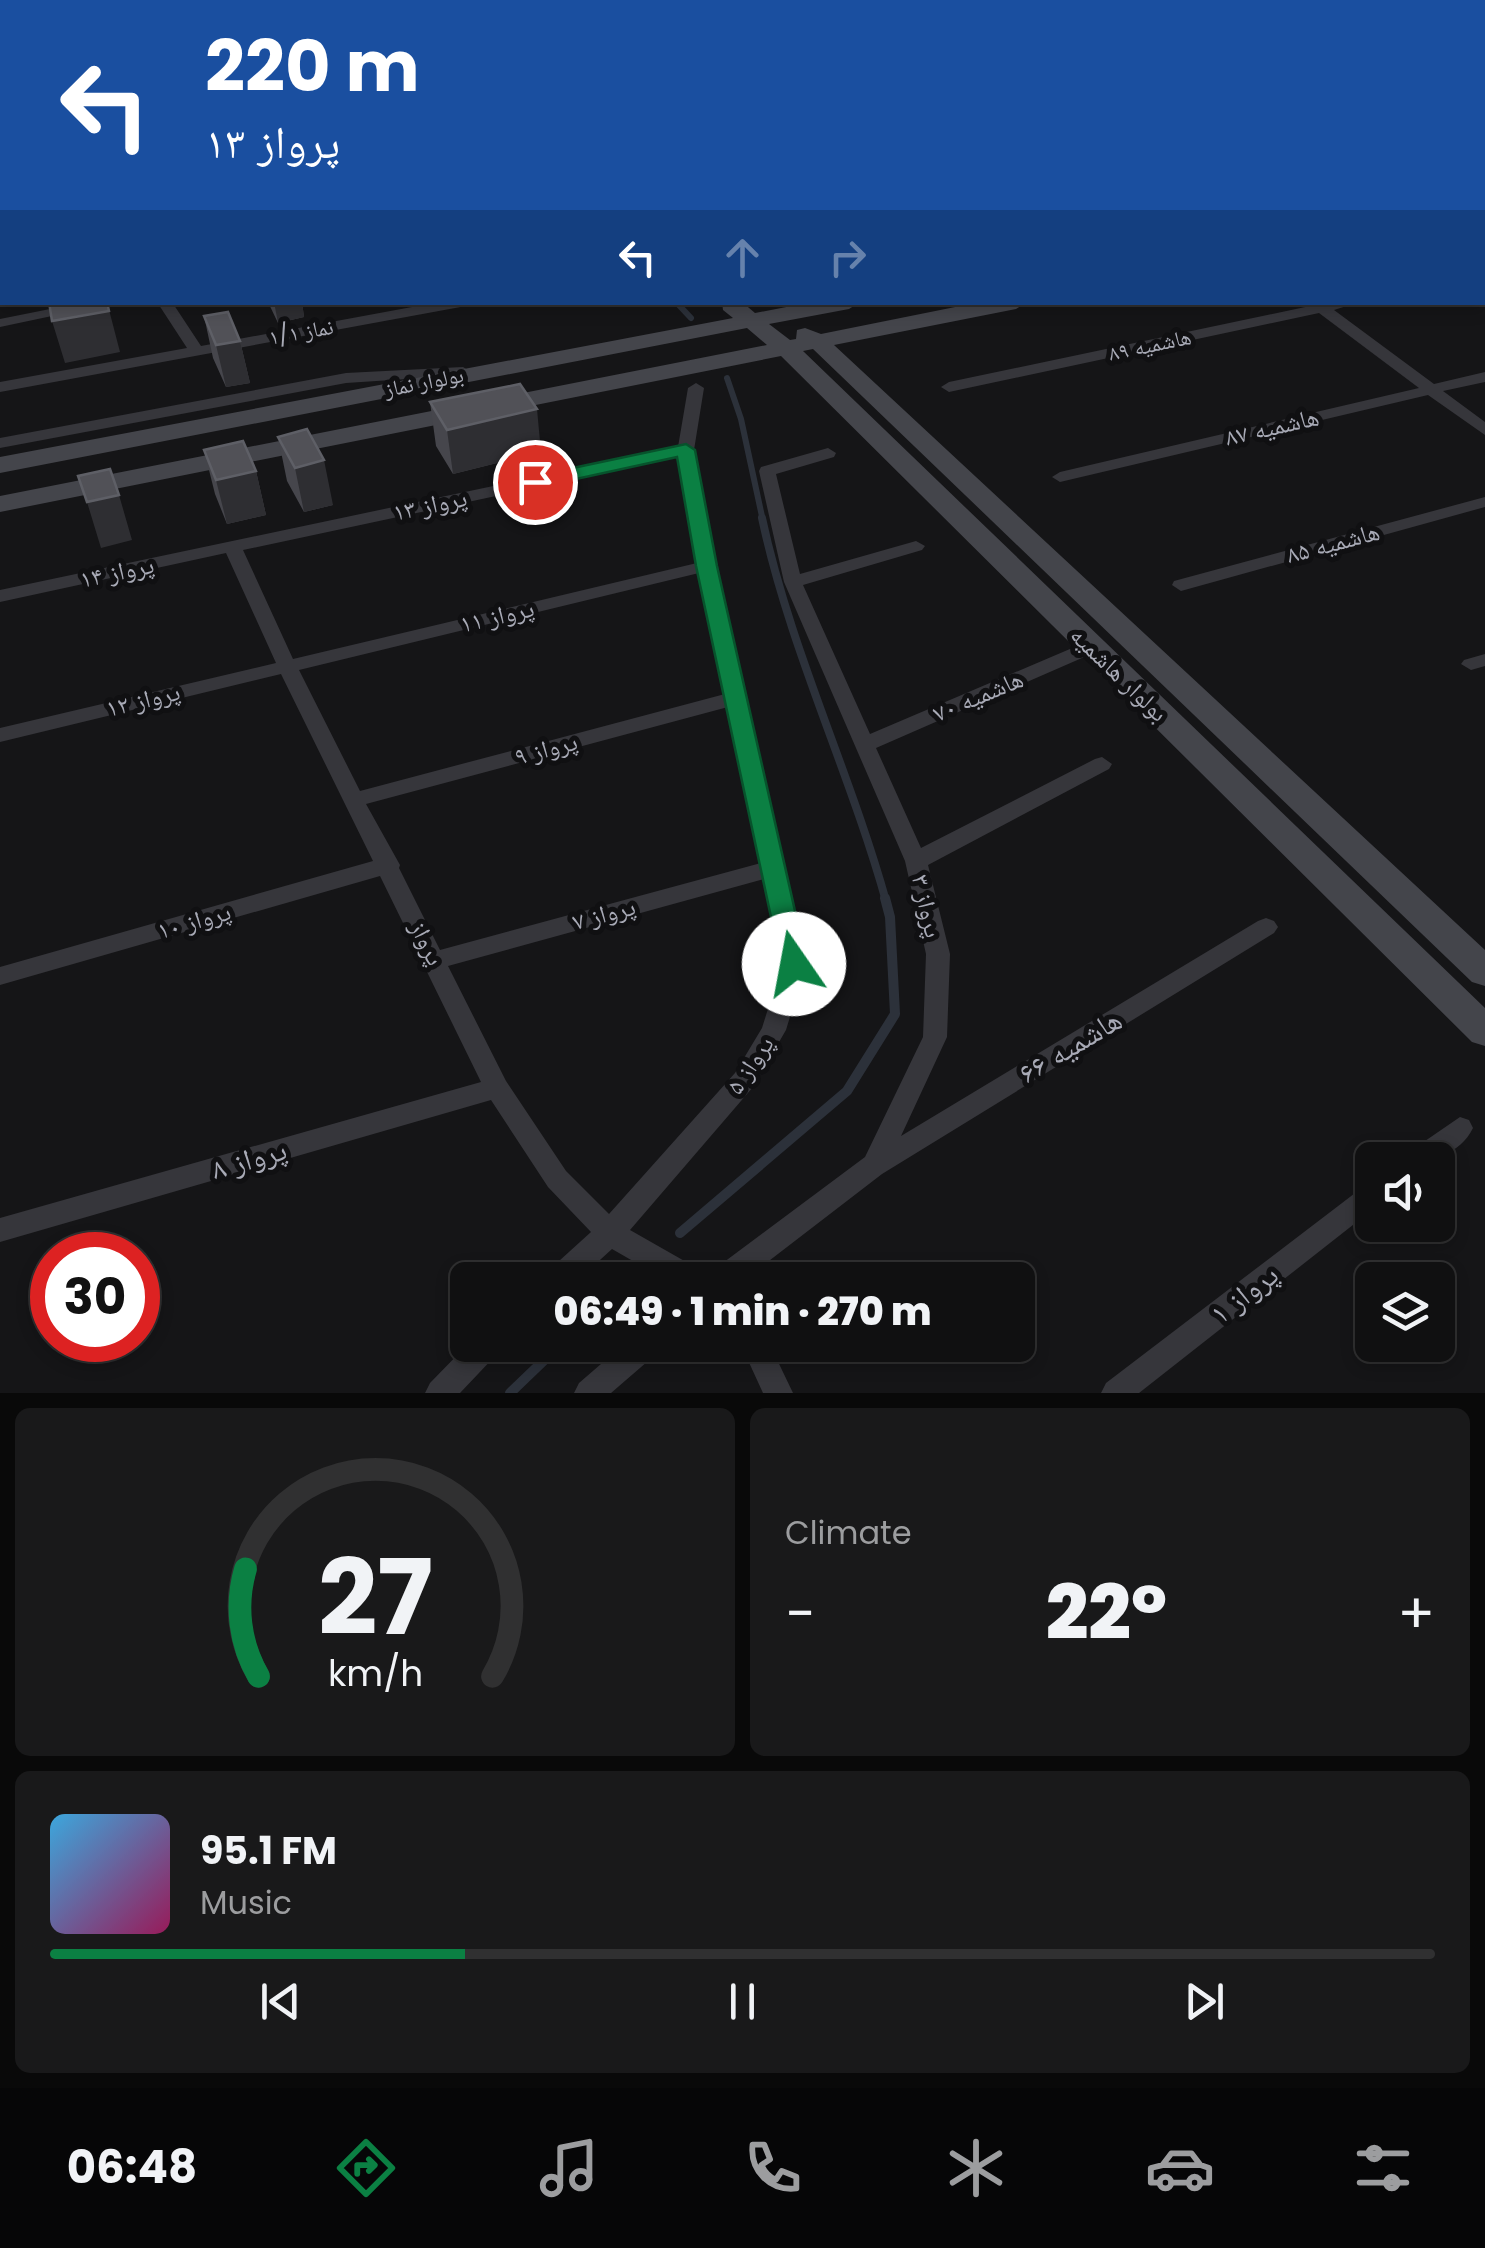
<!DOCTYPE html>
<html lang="en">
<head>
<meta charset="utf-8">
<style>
  :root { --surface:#101011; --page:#19191a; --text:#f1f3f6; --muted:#9c9d9f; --line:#303031; --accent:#0b8043 }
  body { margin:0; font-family:Poppins,"Noto Naskh Arabic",sans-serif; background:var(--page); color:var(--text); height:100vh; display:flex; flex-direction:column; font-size:38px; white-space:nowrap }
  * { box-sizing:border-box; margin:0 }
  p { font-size:32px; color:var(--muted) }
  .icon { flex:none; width:55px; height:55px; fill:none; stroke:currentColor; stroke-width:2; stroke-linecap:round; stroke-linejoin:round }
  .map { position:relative; height:1393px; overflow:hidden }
  .side { display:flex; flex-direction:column; gap:15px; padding:15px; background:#090909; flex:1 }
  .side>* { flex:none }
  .top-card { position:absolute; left:0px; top:0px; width:1485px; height:305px; box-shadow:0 5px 15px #0003,0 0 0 2px var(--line); background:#1a4fa0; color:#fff; overflow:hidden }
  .controls { position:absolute; left:1355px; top:1142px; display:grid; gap:20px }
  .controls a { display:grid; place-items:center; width:100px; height:100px; border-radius:15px; background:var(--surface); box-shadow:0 5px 15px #0003,0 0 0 2px var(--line); font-size:50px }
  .speed { position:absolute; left:30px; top:1232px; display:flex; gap:20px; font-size:50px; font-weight:700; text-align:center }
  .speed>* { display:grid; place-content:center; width:130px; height:130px; border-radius:50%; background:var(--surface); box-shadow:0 5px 15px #0003,0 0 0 2px var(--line); line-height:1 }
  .speed .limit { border:15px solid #d22; background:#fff; color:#111 }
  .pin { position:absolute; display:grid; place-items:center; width:85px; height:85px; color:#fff; margin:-42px; border:5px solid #fff; border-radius:50%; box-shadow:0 2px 10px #0007 }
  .me { position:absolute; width:110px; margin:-55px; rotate:348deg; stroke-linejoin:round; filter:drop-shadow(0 0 8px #0008) }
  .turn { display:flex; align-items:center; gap:35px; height:210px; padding:0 40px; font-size:45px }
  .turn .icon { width:130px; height:130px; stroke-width:2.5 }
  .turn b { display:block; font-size:70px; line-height:85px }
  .lanes { display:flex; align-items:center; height:95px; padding:0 40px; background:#0003; justify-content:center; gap:50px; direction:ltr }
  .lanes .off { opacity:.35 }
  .big { font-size:75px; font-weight:800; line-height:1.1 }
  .side .card { flex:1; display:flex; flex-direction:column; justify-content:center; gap:15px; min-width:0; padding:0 35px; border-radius:15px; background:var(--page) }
  .side .dial { align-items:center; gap:0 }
  .dial svg { height:260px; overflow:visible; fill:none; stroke:var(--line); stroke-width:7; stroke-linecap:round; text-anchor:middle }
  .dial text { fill:var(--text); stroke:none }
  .song { display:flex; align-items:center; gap:30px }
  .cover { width:120px; height:120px; border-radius:15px; background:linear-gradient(135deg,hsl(200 70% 55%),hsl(330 70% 35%)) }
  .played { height:10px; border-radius:5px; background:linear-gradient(90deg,var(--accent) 30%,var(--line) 30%) }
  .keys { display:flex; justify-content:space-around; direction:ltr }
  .heat { display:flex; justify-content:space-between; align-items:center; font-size:55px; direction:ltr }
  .side .tiles { flex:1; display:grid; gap:15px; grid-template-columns:1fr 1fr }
  .card:last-child { grid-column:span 2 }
  .trip { position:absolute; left:450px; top:1262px; width:585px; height:100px; border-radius:15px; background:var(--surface); box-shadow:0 5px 15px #0003,0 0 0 2px var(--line); font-weight:800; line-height:100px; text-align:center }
  .tabs { display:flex; height:160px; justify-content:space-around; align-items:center; background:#060607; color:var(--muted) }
  .tabs .icon { width:70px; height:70px }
  .tabs .current { color:var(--accent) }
  .tabs b { font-size:45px; color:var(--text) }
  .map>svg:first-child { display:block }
</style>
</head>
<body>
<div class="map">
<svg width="1485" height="1393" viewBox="0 0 1485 1393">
  <rect width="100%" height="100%" fill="#151517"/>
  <path fill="#212923" d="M853,0h632v158l-3,-156h-636z"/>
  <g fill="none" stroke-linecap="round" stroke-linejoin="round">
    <path stroke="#2c313a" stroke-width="6" d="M676,302l15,16
      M727,378l14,41 22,102"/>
    <path stroke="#2c313a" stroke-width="8" d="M762,518c28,131 88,254 124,383"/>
    <path stroke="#2c313a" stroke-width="10" d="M680,1233l167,-142 48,-77 -5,-97 -5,-19
      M510,1393l50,-48"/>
    <path stroke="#3c3d42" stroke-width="2.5" stroke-dasharray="2.5 5" stroke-linecap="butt" d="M951,0l32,2
      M811,2l7,-2
      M1039,2l44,-2"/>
    <path fill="#36363b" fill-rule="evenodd" d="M17,0h10v2h-10z
      M569,0h14l1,2h-13z
      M1482,20h3v6h-3z
      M0,34h2v6h-2z
      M0,72h2v6h-2z
      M0,118h2v8h-2z
      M0,171h2v8h-2z
      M0,235h2v8h-2z
      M1482,270h3l-3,9z
      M85,302h33l-118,25v-8z
      M157,302h15l29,44 238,-44h34l-7,4 -466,86v-10l187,-34z
      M1310,302h49l-25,8 100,74 51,-12v10l-42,9 42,31v13l-57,-40 -368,87 -8,-5 8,-5 359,-84 -100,-75 -370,79 -8,-5 8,-5 361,-76z
      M463,367l8,5 -3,3 -122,8 -346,65v-10l346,-65z
      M696,383l8,5 -10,62 22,116 90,398 -20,66 -33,57 -123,143 72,41 4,9h-40l-54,-31 -34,31h-34l4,-9 43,-39 -43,-45 -57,-87 -491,142v-24l481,-136 -101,-206 -380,109v-18l373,-106 -92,-187 -281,68v-14l276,-65 -50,-110 -226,49v-12l678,-143 10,-59zM679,457l18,106 -404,96 -50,-109zM699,573l26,121 -365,97 -61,-121zM728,707l33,156 -321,87 -41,-82 1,-3 -34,-61zM764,879l18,85 -20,64 -27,45 -126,141 -43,-43 -60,-90 -58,-115z
      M828,448l8,5 -2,4 -58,17 24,100 116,-33 9,5 -3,4 -119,35 67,149 214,-91 7,-2 10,6 -3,4 -222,97 45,100 174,-89 7,-2 10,7 -3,5 -181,96 22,89 -3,83 -46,99 357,-215 8,-3 8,3 4,6 -4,6 -392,241 -138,106h-36l4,-9 153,-114 58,-120 3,-83 -21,-93 -121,-279 -25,-111 2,-4z
      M1485,497v10l-304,84 -9,-6 2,-4z
      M1485,654v12l-14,4 -10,-6 3,-4z
      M1460,1117l9,3 4,8c-14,28 -41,32 -68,32l4,-8z
      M1372,1183v27l-233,183h-38l5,-10 257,-196z
      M468,1344l32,1 -4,10 -36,38h-35l5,-10z
      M623,1345h36l-4,10 -44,38h-37l5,-10z
      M741,1345h29l23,48h-30z"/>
    <path fill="#44454b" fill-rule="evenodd" d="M1485,175v12l-3,1v-12z
      M1485,204v12l-3,1v-12z
      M722,302h20l13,11 57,-11h48l-11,7 -80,15 21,16 6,-1 1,-9 8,-2 16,6 159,-32h47l-11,7 -182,36 651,605v36l-13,-4 -659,-633 -10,2 682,657v38l-13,-4 -691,-686 -781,156v-16l767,-151 -20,-17 -747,145v-16l733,-139 -10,-8z"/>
  </g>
  <path fill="#46464c" d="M268,302h34l2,15 -26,6z
    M204,316l36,25 10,42 -24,4 -13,-29z
    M430,402l111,50 -88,22 -17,-28z
    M278,437l55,68 -29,7 -17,-31z
    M204,450l52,21 10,44 -39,9 -12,-30z"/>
  <path fill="#2e2e32" d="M107,302l13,50 -55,11 -13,-42z
    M274,302h28l2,15 -26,6z
    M240,341l10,42 -24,4 -10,-42z
    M537,409l4,43 -88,22 -6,-44z
    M324,460l9,45 -29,7 -9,-44z
    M256,471l10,44 -39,9 -11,-44z
    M119,495l13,45 -31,8 -14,-46z"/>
  <path fill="#515157" stroke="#5e5f66" stroke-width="2.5" d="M49,302h58l2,9 -57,10z
    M228,312l12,29 -24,4 -12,-29z
    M520,384l17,25 -90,21 -17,-28z
    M307,429l17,31 -29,8 -17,-31z
    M243,441l13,30 -40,9 -12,-30z
    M110,469l9,26 -32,7 -9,-26z"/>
  <path fill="#0b8043" stroke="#07532c" stroke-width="2.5" d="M686,444l9,6 22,116 90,398 -3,7 -10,3 -10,-3 -3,-7 -85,-398 -19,-109 -142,31 -10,-6 10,-6z"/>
  <g text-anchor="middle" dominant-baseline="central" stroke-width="10" stroke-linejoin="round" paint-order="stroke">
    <g font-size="22" fill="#a8aab6" stroke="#101012">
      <text transform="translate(301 332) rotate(-10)">نماز ۱/۱</text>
      <text transform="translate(1150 345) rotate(-12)">هاشمیه ۸۹</text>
      <text transform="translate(424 382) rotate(-11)">بولوار نماز</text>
    </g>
    <g font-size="25" fill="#a8aab6" stroke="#101012">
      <text transform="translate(1272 427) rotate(-13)">هاشمیه ۸۷</text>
      <text transform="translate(430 505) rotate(-12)">پرواز ۱۳</text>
      <text transform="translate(1333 543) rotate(-15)">هاشمیه ۸۵</text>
      <text transform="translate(117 572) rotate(-12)">پرواز ۱۴</text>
      <text transform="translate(497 616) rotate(-13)">پرواز ۱۱</text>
      <text transform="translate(1119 674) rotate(44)">بولوار هاشمیه</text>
      <text transform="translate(978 696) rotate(-23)">هاشمیه ۷۰</text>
      <text transform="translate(143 700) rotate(-14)">پرواز ۱۲</text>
      <text transform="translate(546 749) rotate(-15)">پرواز ۹</text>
      <text transform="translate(927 906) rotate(77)">پرواز ۳</text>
      <text transform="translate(604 914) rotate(-15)">پرواز ۷</text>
      <text transform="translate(194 921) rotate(-16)">پرواز ۱۰</text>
      <text transform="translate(427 943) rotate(64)">پرواز</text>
      <text transform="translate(750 1065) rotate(-56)">پرواز ۵</text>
    </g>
    <g font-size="30" fill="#a8aab6" stroke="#101012">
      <text transform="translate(1070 1046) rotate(-31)">هاشمیه ۶۶</text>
      <text transform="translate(249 1159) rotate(-16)">پرواز ۸</text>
      <text transform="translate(1244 1294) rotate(-38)">پرواز ۱</text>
    </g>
  </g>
</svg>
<div class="controls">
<a><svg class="icon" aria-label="sound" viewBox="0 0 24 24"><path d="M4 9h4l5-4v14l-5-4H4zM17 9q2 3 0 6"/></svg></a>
<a><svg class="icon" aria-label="layers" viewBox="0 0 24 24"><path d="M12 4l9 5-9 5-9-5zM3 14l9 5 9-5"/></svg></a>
</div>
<div class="speed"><div class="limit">30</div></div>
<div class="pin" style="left:535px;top:482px;background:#d93025"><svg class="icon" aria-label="arrive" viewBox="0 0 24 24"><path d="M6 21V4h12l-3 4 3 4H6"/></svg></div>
<svg class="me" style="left:794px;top:964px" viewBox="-20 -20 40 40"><circle r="19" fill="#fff"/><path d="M0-13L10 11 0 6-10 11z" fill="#0b8043"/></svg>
<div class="trip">06:49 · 1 min · 270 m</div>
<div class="top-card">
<div class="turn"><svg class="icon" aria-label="left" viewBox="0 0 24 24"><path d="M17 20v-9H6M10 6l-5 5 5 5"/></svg><div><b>220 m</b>پرواز ۱۳</div></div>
<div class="lanes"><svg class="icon" aria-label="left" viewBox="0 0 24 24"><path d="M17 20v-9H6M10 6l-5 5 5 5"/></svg><svg class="icon off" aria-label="ahead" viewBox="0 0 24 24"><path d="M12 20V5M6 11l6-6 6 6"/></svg><svg class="icon off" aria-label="right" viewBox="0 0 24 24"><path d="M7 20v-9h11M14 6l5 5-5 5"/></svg></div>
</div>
</div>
<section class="side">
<div class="tiles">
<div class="card dial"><svg viewBox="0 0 100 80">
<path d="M14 69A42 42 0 1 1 86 69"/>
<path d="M14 69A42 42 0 0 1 10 36" stroke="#0b8043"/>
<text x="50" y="56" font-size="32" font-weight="700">27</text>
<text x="50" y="72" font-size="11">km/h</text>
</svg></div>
<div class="card"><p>Climate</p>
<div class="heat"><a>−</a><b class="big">22°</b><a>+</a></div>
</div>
<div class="card">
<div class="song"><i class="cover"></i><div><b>95.1 FM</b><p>Music</p></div></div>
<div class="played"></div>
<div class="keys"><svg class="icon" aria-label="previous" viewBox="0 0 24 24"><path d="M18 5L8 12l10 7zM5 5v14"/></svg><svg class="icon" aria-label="pause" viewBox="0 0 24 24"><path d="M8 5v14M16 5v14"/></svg><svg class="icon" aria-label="next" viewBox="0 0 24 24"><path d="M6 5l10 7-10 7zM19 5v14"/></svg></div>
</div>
</div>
</section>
<nav class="tabs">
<b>06:48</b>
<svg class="icon current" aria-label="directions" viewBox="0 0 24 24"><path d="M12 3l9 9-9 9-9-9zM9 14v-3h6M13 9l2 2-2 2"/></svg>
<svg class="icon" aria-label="music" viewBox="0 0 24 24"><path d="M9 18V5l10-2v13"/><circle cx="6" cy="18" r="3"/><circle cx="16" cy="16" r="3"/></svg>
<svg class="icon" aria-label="phone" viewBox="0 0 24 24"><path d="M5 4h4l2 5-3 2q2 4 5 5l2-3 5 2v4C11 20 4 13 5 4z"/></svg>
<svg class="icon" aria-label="climate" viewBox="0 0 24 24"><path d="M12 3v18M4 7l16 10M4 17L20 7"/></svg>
<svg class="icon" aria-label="car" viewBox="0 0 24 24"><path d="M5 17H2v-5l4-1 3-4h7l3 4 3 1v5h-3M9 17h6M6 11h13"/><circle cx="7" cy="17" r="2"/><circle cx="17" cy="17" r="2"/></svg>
<svg class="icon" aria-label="filters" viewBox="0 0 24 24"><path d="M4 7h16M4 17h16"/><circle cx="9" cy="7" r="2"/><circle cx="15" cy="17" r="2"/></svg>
</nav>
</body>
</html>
